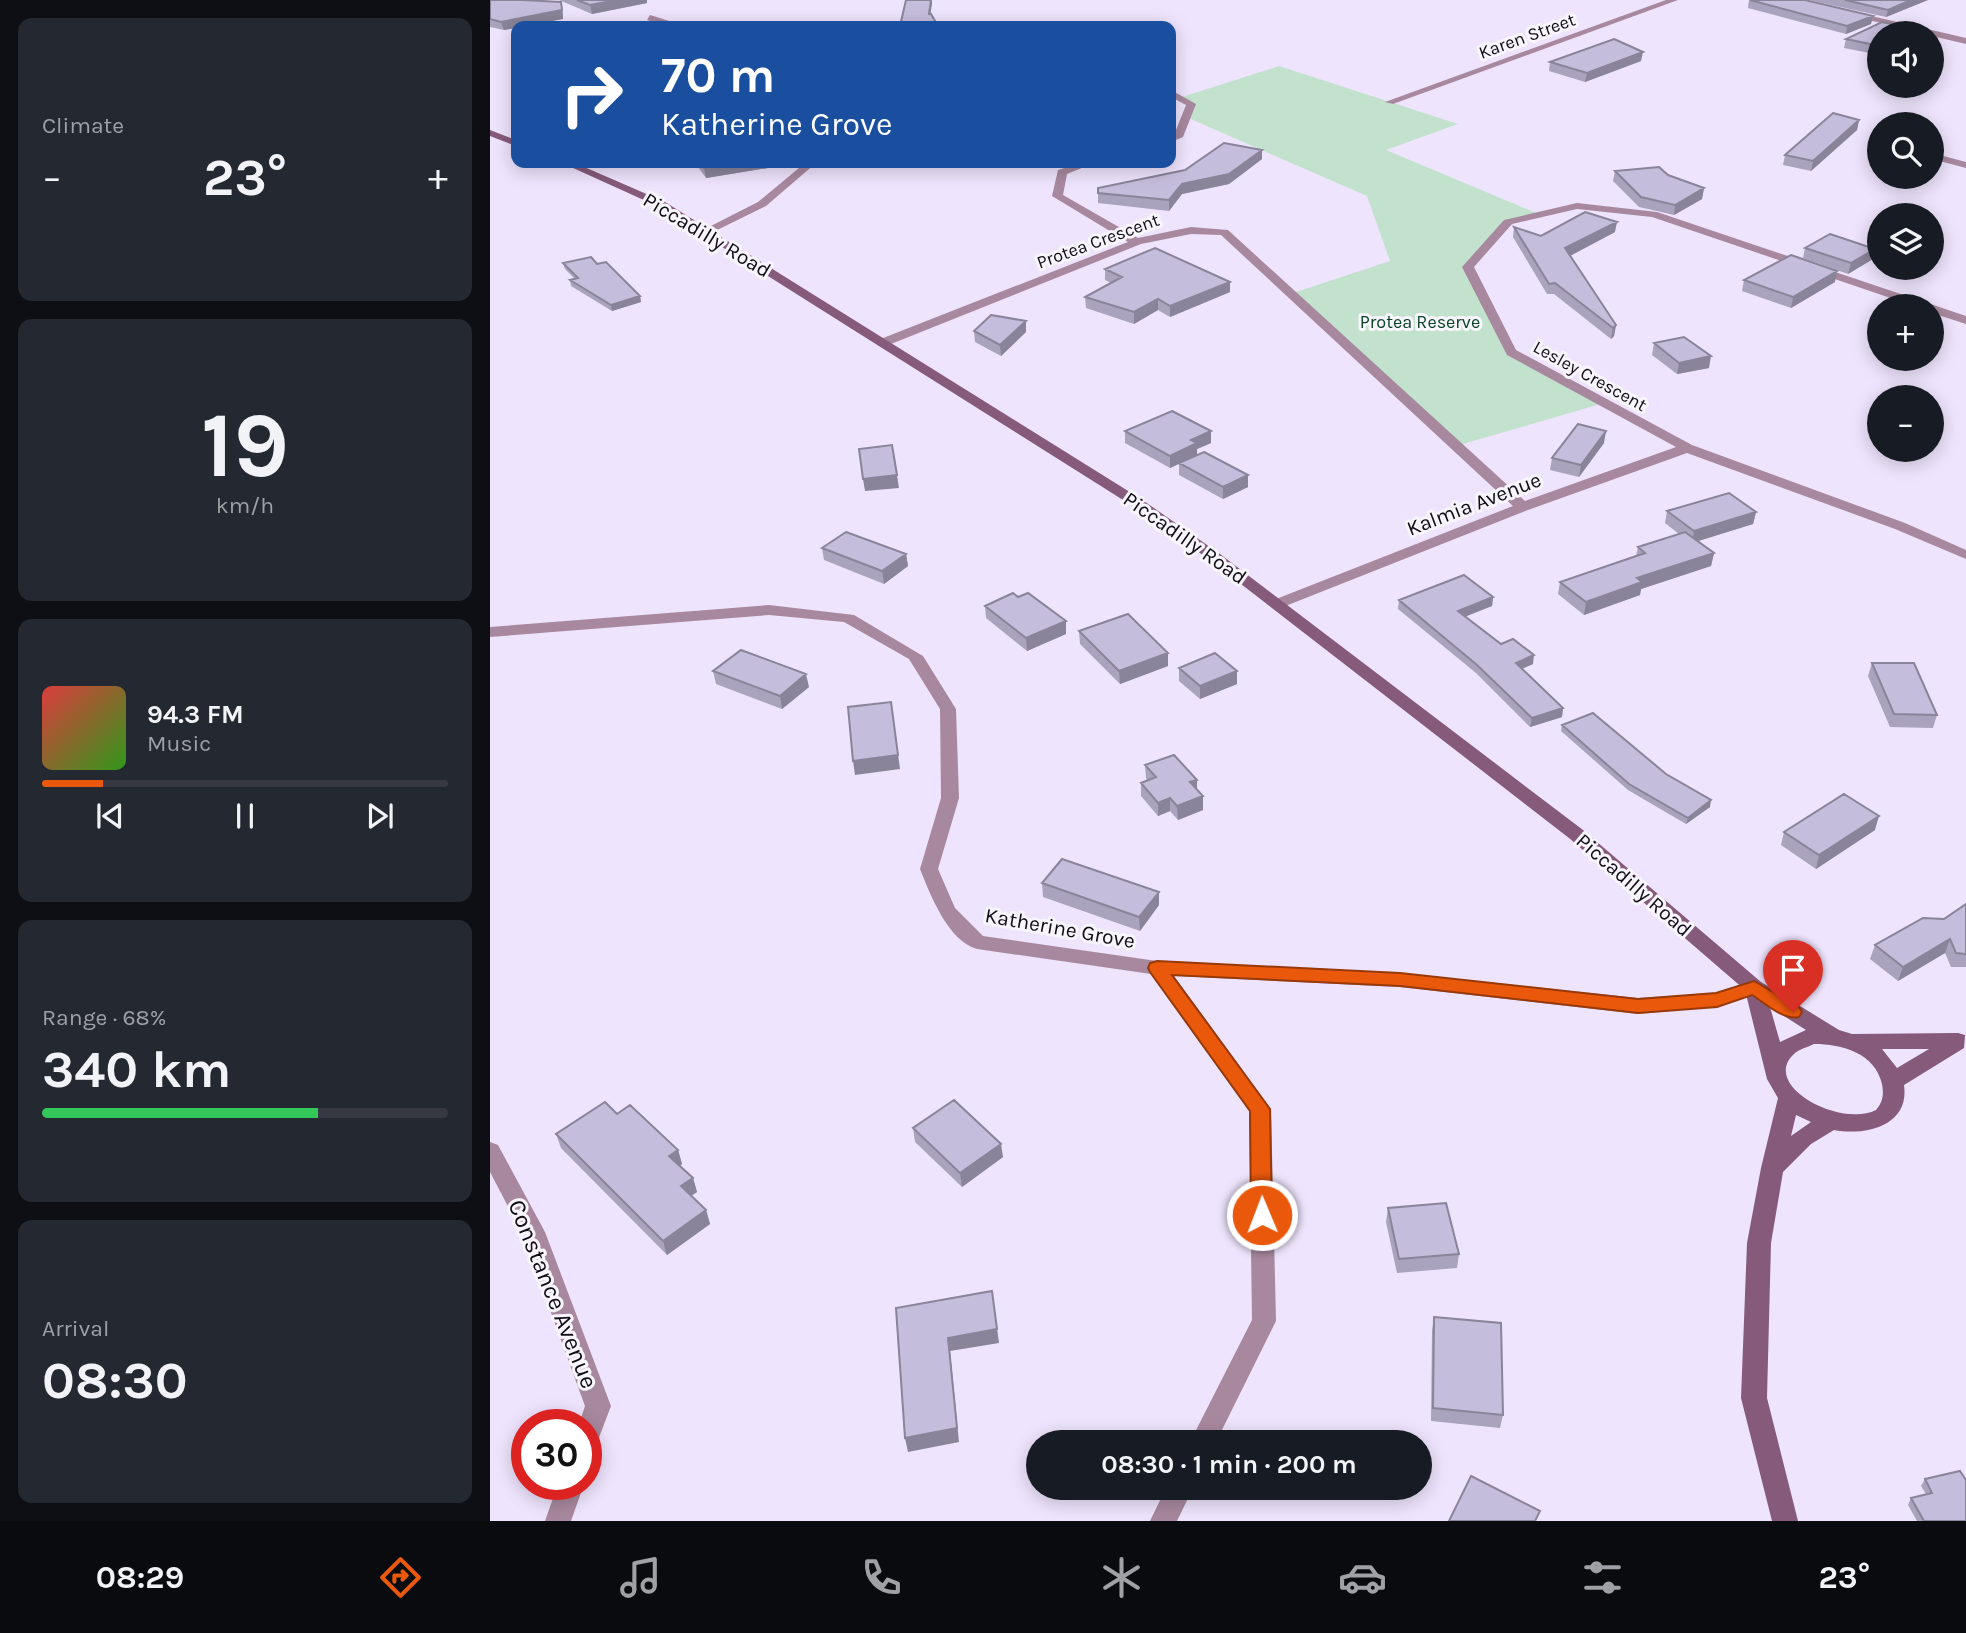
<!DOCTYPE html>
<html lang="en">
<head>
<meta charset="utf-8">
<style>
  :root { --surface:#171b24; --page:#242831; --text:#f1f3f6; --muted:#9ea1a6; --line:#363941; --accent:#ea580c }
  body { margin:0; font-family:Karla,sans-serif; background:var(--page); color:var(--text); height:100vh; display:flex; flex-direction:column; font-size:26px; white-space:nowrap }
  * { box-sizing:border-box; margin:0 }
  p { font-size:23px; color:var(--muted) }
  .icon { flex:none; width:38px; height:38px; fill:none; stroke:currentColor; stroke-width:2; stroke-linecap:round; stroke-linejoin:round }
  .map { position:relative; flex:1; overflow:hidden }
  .details { display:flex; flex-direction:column; gap:18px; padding:18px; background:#0d0f14; width:490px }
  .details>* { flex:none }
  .guide { position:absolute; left:21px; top:21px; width:665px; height:147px; border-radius:14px; box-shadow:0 4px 18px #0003; background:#1a4fa0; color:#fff; overflow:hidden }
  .controls { position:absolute; left:1377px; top:21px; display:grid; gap:14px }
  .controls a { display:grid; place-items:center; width:77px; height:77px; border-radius:50%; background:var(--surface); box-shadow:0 4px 18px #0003; font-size:35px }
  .speed { position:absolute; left:21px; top:1409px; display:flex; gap:14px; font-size:35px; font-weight:700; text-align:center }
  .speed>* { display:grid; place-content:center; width:91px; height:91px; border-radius:50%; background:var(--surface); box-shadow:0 4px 18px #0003; line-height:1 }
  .speed .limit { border:10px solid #d22; background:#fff; color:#111 }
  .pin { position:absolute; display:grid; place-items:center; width:60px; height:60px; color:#fff; margin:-72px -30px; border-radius:50% 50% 50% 0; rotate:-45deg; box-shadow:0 0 7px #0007 }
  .pin .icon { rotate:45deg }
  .me { position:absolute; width:77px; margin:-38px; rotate:359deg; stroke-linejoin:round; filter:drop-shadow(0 0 5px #0008) }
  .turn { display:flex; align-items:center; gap:24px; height:147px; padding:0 35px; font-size:32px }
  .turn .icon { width:91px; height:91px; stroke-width:2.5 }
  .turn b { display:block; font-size:49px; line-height:60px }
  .big { font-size:52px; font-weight:700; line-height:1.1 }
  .details .card { flex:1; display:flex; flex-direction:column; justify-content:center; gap:10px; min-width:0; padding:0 24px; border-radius:14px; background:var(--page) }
  .details .dial { align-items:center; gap:0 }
  .dial b { font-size:91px; line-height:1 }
  .song { display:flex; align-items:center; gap:21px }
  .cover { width:84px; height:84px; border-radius:10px; background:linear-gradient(135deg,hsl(0 70% 55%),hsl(110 70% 35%)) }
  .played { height:7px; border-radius:4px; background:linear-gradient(90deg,var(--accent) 15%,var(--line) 15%) }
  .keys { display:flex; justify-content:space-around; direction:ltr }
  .heat { display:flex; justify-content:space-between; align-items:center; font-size:38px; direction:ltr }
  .charge { height:10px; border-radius:5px; background:linear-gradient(90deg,#34c759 68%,var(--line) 0) }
  .trip { position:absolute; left:536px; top:1430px; width:406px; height:70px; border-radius:35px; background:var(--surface); box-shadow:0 4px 18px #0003; font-weight:700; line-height:70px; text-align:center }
  .dock { display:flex; height:112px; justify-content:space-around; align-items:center; background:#090b0e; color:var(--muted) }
  .dock .icon { width:49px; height:49px }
  .dock .selected { color:var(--accent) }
  .dock b { font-size:32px; color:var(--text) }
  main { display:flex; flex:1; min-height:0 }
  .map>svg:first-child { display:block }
</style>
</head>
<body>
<main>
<section class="details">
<div class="card"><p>Climate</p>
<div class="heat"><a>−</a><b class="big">23°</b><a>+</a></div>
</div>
<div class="card dial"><b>19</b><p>km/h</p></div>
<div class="card">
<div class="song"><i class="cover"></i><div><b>94.3 FM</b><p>Music</p></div></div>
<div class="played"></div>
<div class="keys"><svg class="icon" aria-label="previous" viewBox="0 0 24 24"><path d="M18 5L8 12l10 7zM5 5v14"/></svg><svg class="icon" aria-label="pause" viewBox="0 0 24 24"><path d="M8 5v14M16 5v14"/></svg><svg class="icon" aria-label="next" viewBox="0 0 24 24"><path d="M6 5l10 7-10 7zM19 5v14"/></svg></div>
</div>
<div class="card"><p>Range · 68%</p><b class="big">340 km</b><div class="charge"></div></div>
<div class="card"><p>Arrival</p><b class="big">08:30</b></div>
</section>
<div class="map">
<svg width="1476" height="1521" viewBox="0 0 1476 1521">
  <rect width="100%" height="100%" fill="#eee4fd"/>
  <path fill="#c3e2cd" d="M789,66l179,58 -72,26 155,65 -33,7 -40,46 43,84 93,51 -148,43 -166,-152 100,-33 -23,-65 -181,-79 5,-12 -12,-7z"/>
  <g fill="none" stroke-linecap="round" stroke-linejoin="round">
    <path fill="#a8889e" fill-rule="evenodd" d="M1176,0h12l-285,104 -8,-2z
      M1360,11l116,27v6l-34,-8v-3l-85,-17z
      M160,15l29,9 1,2h-12l-21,-6z
      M681,90l25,14 -13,33 -12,5v-6l3,-1 12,-30 -15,-8z
      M1442,153l34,9v6l-34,-9z
      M315,163h11l-50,43 -57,28 -10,-2 59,-30z
      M590,163h14l-27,11 -4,21 75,43 53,-11 37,3 297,271 151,-54 -169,-92 -45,-88 42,-47 73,-17 80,9 309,104v8l-34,-11v-7h-18l-262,-89 -75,-8 -65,15 -38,43 42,83 176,95 213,78 61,27v9l-71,-30 -208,-76 -159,57 -245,97h-12l-2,-3 2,-3 242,-95 -292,-271 -30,-1 -50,10 -255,102h-8v-6l250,-98 -76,-46 6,-26z
      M279,605l85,10 69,41 33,53 3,89 -21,71 17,39 28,28 174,25 243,12 238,25 78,-5 38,-13 7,2 3,5 -3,5 -44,15 -79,7 -238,-27 -226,-11 97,133 5,212 -60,121h-26l62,-122 -3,-209 -98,-137 -174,-25c-29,-8 -47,-55 -57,-80l21,-71 -1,-89 -31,-50 -65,-37 -75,-7 -279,22v-10z
      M0,1142l8,3 47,87 66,174 -16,42 -9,4v-28h-7l6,-18 -63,-173 -32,-61z
      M68,1484h26l-13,37h-26z
      M676,1488h27l-16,33h-27z"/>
    <path fill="#865a7a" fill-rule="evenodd" d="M0,130l26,10v6l-26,-10z
      M72,163h13l90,39 476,297 79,55 363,276 178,152 78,48 13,4 106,-1 7,2 -1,13 -60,37c6,41 -39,51 -70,45l-23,14 -28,28 -12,71 -4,155 31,123h-26l-31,-123 6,-155 14,-75 17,-70 -11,-19 -22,-89 -176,-152 -359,-278 -79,-55 -474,-299zM1280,1007l36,23 -26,12zM1324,1044c28,0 61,9 68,40 2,10 1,18 -6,26 -36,18 -116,-25 -82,-56 5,-5 14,-7 20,-10zM1392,1049h47l-32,19zM1306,1115l15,7 -20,14z"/>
  </g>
  <path fill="#a9a3bd" d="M0,0l73,11v8l-47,7v2l-12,2 -14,-3z
    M69,0h88v3l-55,11z
    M1259,0l124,16 -2,8 -25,10 -98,-26z
    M1319,0h119l-42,17z
    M1390,33v22l-36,-7 2,-9z
    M1151,61l-56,21 -36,-11 1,-9z
    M1369,120l-2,10 -46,41 -28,-6 2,-10z
    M772,150v9l-33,25 -47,10 -13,17 -71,-8v-15l87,-18z
    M205,163h78l1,4 -68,11z
    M1125,171l53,4 36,13 -2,11 -28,16 -35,-8 -26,-26z
    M1024,227l27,9 74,-4 -45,24 46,69 -2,11 -3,3 -57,-45h-7l-34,-57z
    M1315,248l70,1 -2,10 -25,15 -45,-16z
    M73,263l34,1 43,32 1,6 -29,9 -41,-25 -1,-6 5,-1 -10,-10z
    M615,269l125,13v10l-60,25 -12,-7 -24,14 -48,-16 -1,-11 26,-14 -6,-3z
    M1254,280l91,2 -44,26 -49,-17z
    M484,331l52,1 -25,24 -26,-14z
    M1164,343l55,25 -32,6 -25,-19z
    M635,431h86v12l-14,6v6l51,32 -25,12 -44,-24v-11l-9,4 -45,-25z
    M1114,443l-25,34 -29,-7 2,-12z
    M1177,511l89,1 -3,12 -55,17 16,12 -3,13 -70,23 -1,6 -56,20 -26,-21 2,-12 76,-26 2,-9 41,-13 -14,-11z
    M332,548l84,6 2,12 -24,18 -60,-24z
    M1003,597l-1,9 -27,10 36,28 32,20 -11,5 41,39 -1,9 -32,10 -54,-54 -78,-64 1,-9z
    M495,606l81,28 -39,17 -41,-33z
    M589,631l89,35 -48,18 -40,-40z
    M1382,663l65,52 -4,13 -43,-1 -22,-51z
    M689,668l58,3v13l-37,15 -21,-18z
    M223,671l96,16 -27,22 -66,-25z
    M1072,725l104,49 44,33 -24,17 -58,-34 -67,-59z
    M655,765l52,15v9l6,7v14l-25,10 -8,-9 -12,5 -17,-20v-13l6,-3 -1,-2z
    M1385,830l-59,39 -35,-24 3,-13z
    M552,883l117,22 -19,26 -97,-34z
    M1476,904v63h-15l-6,-14 -47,28 -28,-22 5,-14 69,-26z
    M127,1114l61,36 4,14 -2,2 13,12 4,14 -6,4 15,14 4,14 -43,31 -106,-107 -5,-14z
    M423,1128l90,29 -41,30 -47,-45z
    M898,1208l71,46 -2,14 -60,5 -11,-51z
    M944,1317l69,98 -3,13 -69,-7 1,-90z
    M1435,1479l41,42h-49l-9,-16 3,-7 15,-4 -5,-8z"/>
  <path fill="#8a849a" d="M127,0h30v3l-55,11 -2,-9z
    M441,0h1v4l-3,19v-9z
    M1421,0h17l-42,17 2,-7z
    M71,2l2,17 -37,7h-10v2l-12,2 -3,-8z
    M1383,16l-2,8 -25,10 1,-8z
    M1153,52l-2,9 -56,21 2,-9z
    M1369,120l-2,10 -46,41 2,-10z
    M772,150v9l-33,25 -47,10 -13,17v-11l13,-16z
    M247,163h36l1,4 -68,11 -2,-10z
    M1214,188l-2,11 -28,16 1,-10z
    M1127,222l-2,10 -51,27 1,-11z
    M1385,249l-2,10 -25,15 3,-11z
    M1347,271l-2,11 -44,26 2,-11z
    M740,282v10l-60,25v-11z
    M150,296l1,6 -29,9 -1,-6z
    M668,299v11l-24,14v-12z
    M536,321v11l-25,24 -1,-11z
    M1126,325l-2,11 -3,3 2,-11z
    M1221,356l-2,12 -32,6 2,-11z
    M721,431v12l-14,6v6l-27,13v-12l21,-16z
    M1116,431l-2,12 -25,34 2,-12z
    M407,475l2,13 -34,3 -2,-12z
    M758,475v12l-25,12v-12z
    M1266,512l-3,12 -61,19 2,-12z
    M1224,553l-3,13 -70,23 -1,6 -56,20 2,-13 51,-24z
    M416,554l2,12 -24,18 -2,-13z
    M1003,597l-1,9 -35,14 1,-9z
    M576,621v13l-39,17 -1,-13z
    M678,653v13l-48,18 -1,-13z
    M1044,655l-1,9 -19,8 2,-9z
    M747,671v13l-37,15v-13z
    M316,674l3,13 -27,22 -2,-13z
    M401,702l9,67 -45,6 -2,-14z
    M1073,708l-1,9 -32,10 2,-9z
    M707,780v14l-7,-12z
    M713,796v14l-25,10 -1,-14z
    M680,798v13l-12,5v-13z
    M1221,800l-1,7 -24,17 2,-6z
    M1389,816l-4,14 -59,39 3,-14z
    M669,892v13l-19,26 -1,-14z
    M1460,939l-5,14 -47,28 5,-14z
    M511,1144l2,13 -41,30 -2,-14z
    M188,1150l4,14 -8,6 -5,-14z
    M203,1178l4,14 -12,8 -4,-14z
    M216,1210l4,14 -43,31 -4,-14z
    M502,1291l7,52 -49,8 9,91 -51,10 -3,-14 43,-100z"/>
  <path fill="#c5bddc" stroke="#8a849a" stroke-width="2" d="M0,0h33l38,2 1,8 -61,12 -11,-3z
    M87,0h40l-27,5z
    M416,0h25l-2,14h2l7,12h-38z
    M1260,0h55l68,16 -26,10z
    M1355,0h66l-23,10z
    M1392,22l48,10 -2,1h-48v13l-34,-7z
    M1124,39l29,13 -56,21 -37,-11z
    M1343,113l26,7 -46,41 -28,-6z
    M734,143l38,7 -33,24 -47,10 -13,16 -71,-7v-5l87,-18z
    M210,163h37l-33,5z
    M1169,167l9,8 36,13 -29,17 -34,-8 -26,-26z
    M1095,212l32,10 -52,26 51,77 -3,3 -58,-45 -6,1 -35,-57 27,9z
    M1340,234l45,15 -24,14 -46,-15z
    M665,248l75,34 -60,24 -12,-7 -24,13 -49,-15 37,-20 -17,-8z
    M1301,255l46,16 -44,26 -49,-17z
    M101,257l6,7 9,-2 34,34 -29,9 -41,-25 8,-2 -15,-15z
    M501,315l35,6 -26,24 -26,-14z
    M1194,337l27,19 -32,7 -25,-20z
    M682,411l39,20 -20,9 6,3 -27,13 -45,-25z
    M1088,424l28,7 -25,34 -29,-7z
    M402,445l5,30 -34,4 -4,-30z
    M714,452l44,23 -25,12 -44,-24z
    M1239,493l27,19 -62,19 -27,-20z
    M356,532l60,22 -24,17 -60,-23z
    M1195,532l29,21 -77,25 5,4 -56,20 -26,-20 85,-29 -7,-6z
    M974,575l29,22 -35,14 43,33 12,-5 21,16 -18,8 47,45 -31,10 -55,-53 -78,-65z
    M523,593l5,4 10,-4 38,28 -40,17 -41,-32z
    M638,614l40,39 -49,18 -40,-40z
    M251,650l65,24 -26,22 -67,-25z
    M725,653l22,18 -37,15 -21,-18z
    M1382,663h42l23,52 -43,-1z
    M401,702l7,53 -45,6 -5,-54z
    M1103,713l73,61 45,26 -23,18 -59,-34 -67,-59z
    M684,755l23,25 -7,2 13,14 -26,10 -7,-8 -12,5 -17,-20 15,-6 -11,-12z
    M1354,794l35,22 -60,39 -35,-23z
    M572,859l97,33 -20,25 -97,-34z
    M1476,904v50l-10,-1 -6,-14 -47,28 -28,-22 48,-27 21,1z
    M464,1100l47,44 -41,29 -47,-45z
    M115,1102l12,12 13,-9 48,45 -9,6 24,22 -12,8 25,24 -43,31 -107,-107z
    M956,1203l13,51 -60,5 -11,-51z
    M502,1291l5,38 -49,9 9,90 -52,10 -9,-130z
    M944,1317l67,6 2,92 -70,-7z
    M1470,1471l6,9v41h-42l-13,-23 21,-5 -7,-14z
    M981,1476l69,35 -5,10h-86z"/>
  <path fill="#ea580c" stroke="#983908" stroke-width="2" d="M667,961l243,12 238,26 78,-6 38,-12 45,26 3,5 -3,5c-15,4 -34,-14 -47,-22l-35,12 -79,6 -238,-27 -228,-11 98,134 2,106 -3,6 -7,3 -8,-3 -3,-6 -1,-104 -100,-139 -2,-4 2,-5z"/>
  <g text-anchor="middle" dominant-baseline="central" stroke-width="6" stroke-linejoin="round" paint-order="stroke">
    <g font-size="18" fill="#100c16" stroke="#f8f5fc">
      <text transform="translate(1037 36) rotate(-20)">Karen Street</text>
      <text transform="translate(608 241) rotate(-20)">Protea Crescent</text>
      <text transform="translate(1100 376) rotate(29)">Lesley Crescent</text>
    </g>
    <g font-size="18" fill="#074426" stroke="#f8f5fc">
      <text x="930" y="322">Protea Reserve</text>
    </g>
    <g font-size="21" fill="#100c16" stroke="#f8f5fc">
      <text transform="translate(217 235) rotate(31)">Piccadilly Road</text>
      <text transform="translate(984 504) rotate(-21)">Kalmia Avenue</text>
      <text transform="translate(695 538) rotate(35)">Piccadilly Road</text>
      <text transform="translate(1144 885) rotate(41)">Piccadilly Road</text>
      <text transform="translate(570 928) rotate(10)">Katherine Grove</text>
    </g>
    <g font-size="24" fill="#100c16" stroke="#f8f5fc">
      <text transform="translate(63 1294) rotate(68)">Constance Avenue</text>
    </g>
  </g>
</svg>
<div class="controls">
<a><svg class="icon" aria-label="sound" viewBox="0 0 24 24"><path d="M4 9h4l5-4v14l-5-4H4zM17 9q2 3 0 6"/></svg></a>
<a><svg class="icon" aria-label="search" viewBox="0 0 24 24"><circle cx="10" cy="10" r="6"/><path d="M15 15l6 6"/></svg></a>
<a><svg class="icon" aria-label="layers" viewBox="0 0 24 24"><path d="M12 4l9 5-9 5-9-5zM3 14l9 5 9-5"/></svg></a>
<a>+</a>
<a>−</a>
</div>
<div class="speed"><div class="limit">30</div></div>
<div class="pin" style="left:1303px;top:1012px;background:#d93025"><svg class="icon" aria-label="arrive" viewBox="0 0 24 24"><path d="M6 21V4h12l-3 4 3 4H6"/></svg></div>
<svg class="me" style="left:772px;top:1215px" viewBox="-20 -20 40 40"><circle r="17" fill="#ea580c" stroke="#fff" stroke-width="3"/><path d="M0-11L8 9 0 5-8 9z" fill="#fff"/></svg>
<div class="trip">08:30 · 1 min · 200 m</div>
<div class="guide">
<div class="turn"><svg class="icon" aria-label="right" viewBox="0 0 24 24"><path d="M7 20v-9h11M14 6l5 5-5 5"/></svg><div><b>70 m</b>Katherine Grove</div></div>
</div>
</div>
</main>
<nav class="dock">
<b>08:29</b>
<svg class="icon selected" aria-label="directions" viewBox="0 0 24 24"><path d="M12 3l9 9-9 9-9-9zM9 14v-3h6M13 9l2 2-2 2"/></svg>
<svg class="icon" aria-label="music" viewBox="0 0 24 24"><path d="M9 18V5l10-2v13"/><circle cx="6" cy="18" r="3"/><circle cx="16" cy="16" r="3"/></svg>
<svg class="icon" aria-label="phone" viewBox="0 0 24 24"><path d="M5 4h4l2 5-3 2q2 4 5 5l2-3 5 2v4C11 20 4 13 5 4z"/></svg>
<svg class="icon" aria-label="climate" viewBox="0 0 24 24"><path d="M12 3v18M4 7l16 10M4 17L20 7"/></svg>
<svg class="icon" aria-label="car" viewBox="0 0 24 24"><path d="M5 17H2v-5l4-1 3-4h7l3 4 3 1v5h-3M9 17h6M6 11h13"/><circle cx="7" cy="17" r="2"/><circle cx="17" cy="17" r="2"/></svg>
<svg class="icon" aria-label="filters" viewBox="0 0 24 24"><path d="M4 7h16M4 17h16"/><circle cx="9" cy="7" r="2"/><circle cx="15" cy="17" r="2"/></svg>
<b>23°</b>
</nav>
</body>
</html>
